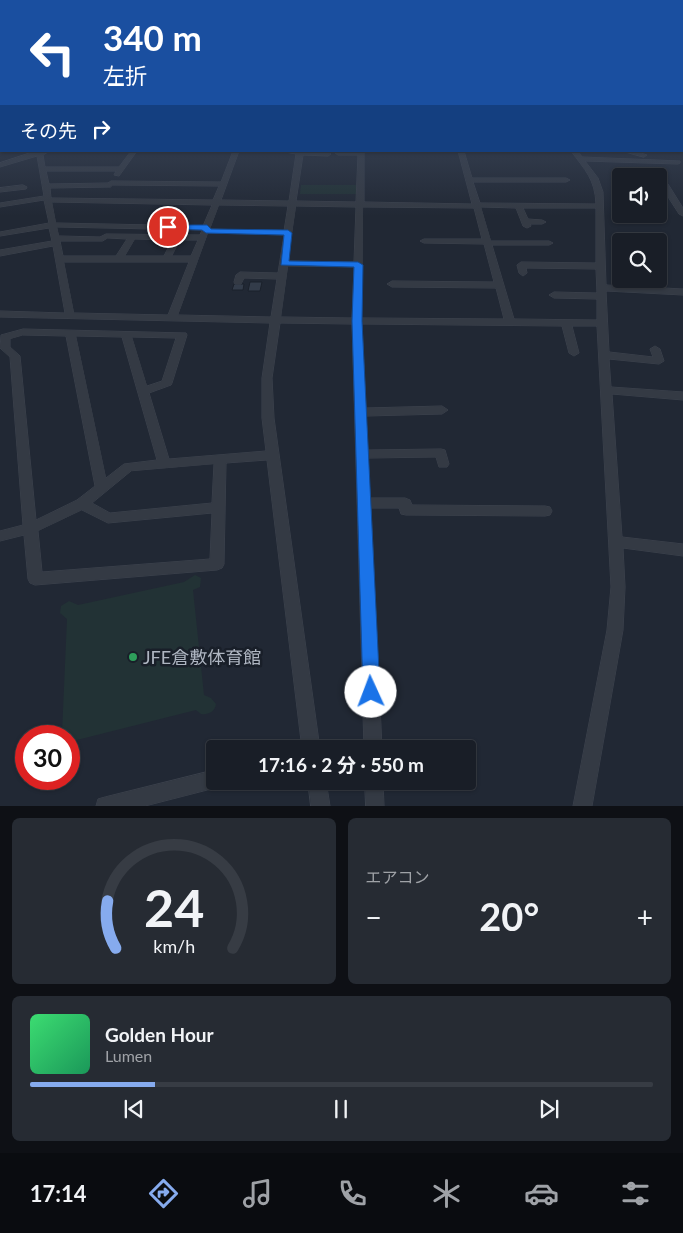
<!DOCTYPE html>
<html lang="ja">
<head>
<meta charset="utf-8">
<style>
  :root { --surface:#191e27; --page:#262b33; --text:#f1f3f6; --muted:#9fa2a7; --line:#373c44; --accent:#86abee }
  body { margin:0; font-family:Lato,"Noto Sans JP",sans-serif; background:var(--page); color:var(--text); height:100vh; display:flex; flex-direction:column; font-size:19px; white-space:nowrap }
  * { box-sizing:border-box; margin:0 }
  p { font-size:16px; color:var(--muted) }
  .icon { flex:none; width:28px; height:28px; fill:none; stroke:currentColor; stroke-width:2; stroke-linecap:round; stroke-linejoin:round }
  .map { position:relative; height:806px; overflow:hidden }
  .sheet { display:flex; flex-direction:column; gap:12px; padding:12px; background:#0e1015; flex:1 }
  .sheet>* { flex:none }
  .guide { position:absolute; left:0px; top:0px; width:684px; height:152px; box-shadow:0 1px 4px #0004,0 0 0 1px var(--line); background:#1a4fa0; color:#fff; overflow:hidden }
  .fabs { position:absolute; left:612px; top:168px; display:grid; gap:10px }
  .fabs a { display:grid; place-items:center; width:55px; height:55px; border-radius:5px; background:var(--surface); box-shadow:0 1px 4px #0004,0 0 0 1px var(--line); font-size:25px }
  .speed { position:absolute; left:15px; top:725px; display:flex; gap:10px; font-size:25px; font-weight:700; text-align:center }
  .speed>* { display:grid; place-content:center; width:65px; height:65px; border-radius:50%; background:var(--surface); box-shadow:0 1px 4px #0004,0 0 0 1px var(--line); line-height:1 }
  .speed .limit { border:8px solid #d22; background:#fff; color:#111 }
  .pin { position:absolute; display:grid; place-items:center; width:42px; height:42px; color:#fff; margin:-21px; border:2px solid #fff; border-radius:50%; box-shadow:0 1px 5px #0007 }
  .me { position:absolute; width:55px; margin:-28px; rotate:358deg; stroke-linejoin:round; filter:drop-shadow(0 0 4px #0008) }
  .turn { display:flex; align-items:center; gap:18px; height:105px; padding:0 20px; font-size:22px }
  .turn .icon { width:65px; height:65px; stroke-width:2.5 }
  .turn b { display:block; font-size:35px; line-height:42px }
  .then { display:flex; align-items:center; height:48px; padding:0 20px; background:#0003; gap:10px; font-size:19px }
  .big { font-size:38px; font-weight:700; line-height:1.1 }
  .sheet .card { flex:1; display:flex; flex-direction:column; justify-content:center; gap:8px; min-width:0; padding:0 18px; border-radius:8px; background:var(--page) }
  .sheet .dial { align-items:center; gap:0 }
  .dial svg { height:130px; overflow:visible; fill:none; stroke:var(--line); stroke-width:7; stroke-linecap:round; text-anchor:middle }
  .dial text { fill:var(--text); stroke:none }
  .song { display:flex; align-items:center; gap:15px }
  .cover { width:60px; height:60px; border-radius:8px; background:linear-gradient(135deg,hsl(140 70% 55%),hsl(150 70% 35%)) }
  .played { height:5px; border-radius:2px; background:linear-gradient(90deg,var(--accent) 20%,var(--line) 20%) }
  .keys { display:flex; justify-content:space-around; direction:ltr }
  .heat { display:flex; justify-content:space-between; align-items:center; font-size:28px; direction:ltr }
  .sheet .tiles { flex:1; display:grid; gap:12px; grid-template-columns:1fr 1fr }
  .card:last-child { grid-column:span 2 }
  .trip { position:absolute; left:206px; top:740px; width:270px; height:50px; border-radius:5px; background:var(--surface); box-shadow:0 1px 4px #0004,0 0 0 1px var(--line); font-weight:700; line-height:50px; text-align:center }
  .menu { display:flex; height:80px; justify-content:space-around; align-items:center; background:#0a0c10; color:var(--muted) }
  .menu .icon { width:35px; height:35px }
  .menu .active { color:var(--accent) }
  .menu b { font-size:22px; color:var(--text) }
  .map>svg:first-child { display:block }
</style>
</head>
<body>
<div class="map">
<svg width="683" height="806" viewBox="0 0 683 806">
  <rect width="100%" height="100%" fill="#212834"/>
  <path fill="#223235" d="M301,185h55v9h-56z
    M195,575l6,3 -1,9 -7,3 11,105 7,3 5,6c-1,8 -8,11 -15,10l-5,-4 -123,31 -4,7v-12h-13l6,-3 5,-114 -7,-6 1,-7 8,-5 9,4 106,-23z"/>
  <path fill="#333c4a" stroke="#1b212b" d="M250,282h12l-2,9h-12z
    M234,284h10l-1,6h-11z"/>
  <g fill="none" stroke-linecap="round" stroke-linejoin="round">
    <g stroke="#3d434e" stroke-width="1">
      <path id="minor" d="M682,119h1v4h-1z
        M0,126h1v4h-1z
        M0,146h1v4h-1z
        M36,151l12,1 -5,3 2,12h74l12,-16h6l-18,25 -5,-1 2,-4h-70l3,13 59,-1 3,-2 110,1 12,-31h6l-18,49 68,1 7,-47 -16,-3 48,1 3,2 -3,2 -25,-1 -7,46 60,1 2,-47h-20l-3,-2 2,-2h27v51l108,2 -14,-53h6l8,27h94l4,2 -4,2h-93l7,21 116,1c-1,-25 -11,-34 -25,-53h7l4,6 98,4v2l-2,1 -93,-3 13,17 5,14 3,93 77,4v6l-77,-4 3,61 44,5 -3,-8 5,-3 5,3 4,12 -5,3 -50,-5 2,28 72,5v8l-71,-6 10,143 61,7v12l-60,-8 2,39 -2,43 -31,176h-19l34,-176 4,-43 -14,-261h-25l7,27 -5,3 -5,-3 -7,-27 -200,-2 4,84 76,-2 6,4 -6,4 -76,2 2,34 73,-1 4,1 4,14 -2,3h-8l-3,-10 -68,1 2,40h35l5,2 2,5 133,1 5,1 2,4 -2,4 -5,1 -139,-1 -5,-1 -2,-6h-28l11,241h-18l-12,-425 -72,-1 -8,55 2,40 46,331h-18l-35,-289 -41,3 -2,101 -2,4 -5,2 -182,15 -5,-2 -2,-4 -4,-44 -24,6v-10l23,-6 -13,-168 -10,-9 1,-13 22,-6 163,4 1,2 -15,48 -1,2 -22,8 20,66 97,-8 -4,-33v-40l8,-55 -270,-6v-6l65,2 -12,-67 -53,10v-6l52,-9 -3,-13 -49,8v-4l49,-9 -5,-23 -44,7v-4l44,-7 -7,-40 -37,11v-4zM113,185l106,1 -6,14 -162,-2 -1,-10 60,-1zM52,202l160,3 -9,21 -147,-3zM219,205l69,1 -4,25 -74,-2zM296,206l60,1 -2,55 -66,-1zM363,207l111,1 8,31h-58l-4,2 4,2 60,1 10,38 -102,-1 -5,3 5,3 104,1 8,31 -142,-1zM481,207l35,1 7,18 4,2 4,-2 -1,-2h12l4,-2 -4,-2 -14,-1 -5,-11h73v55l-75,-1 -4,3 2,8 4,3 4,-3 -1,-5 70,1 1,24 -43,-1 -5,3 5,3 43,1v21l-83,-1 -22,-74h57l4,-2 -4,-2h-58zM57,227l145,3 -2,5 -94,-1 -6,3 -41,-1zM208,233l76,2 -6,38 -38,-1 -4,3 -2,7 1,2h6l3,-6 33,1 -6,38 -93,-2zM108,238l19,1 -11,17h-53l-3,-15h42zM135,239l37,1 -8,16h-39zM180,240h18l-7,16h-19zM64,262h125l-21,53 -94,-2zM288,266l66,1 -2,51 -71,-1zM23,335l43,1 29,150 -18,14 -41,20 -16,-164 -10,-9v-8zM76,336l46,1 35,123 -33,4 -18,14zM132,337l44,1 -14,43 -15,5zM214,464l-2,39 -102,10 -18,-10 39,-32zM82,510l26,13 104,-10 -2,46 -168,13 -4,-41z
        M622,151h13l12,4 -3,2z
        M662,184h6l15,24v8l-4,-2 -18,-28z
        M23,185l4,2 -1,2 -26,3v-4z
        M215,770v11h8l-2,4 -6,3 -70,18h-49l2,-7 7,-2z
        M308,781h18l4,25h-19z
        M365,781h18l1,25h-18z"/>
    </g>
    <use href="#minor" fill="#343a44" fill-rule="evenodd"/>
  </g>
  <linearGradient id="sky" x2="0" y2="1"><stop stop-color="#12161d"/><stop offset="0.48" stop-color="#3d485c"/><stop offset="1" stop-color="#3d485c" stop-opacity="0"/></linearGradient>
  <rect width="683" height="216" fill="url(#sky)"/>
  <path fill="#1a73e8" stroke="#114b97" d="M168,225h39l4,4 77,1 4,3 -3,28 69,1 5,3 -1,56 18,371 -3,6 -6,2 -6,-2 -2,-6 -11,-371 2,-54 -73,-2 3,-30 -78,-2 -4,-3 -36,-1v-3z"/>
  <circle fill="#2e9e5b" stroke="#191f29" stroke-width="2" cx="133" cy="657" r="5"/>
  <g text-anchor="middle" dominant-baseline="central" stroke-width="5" stroke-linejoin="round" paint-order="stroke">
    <g font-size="18" fill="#aeb5c1" stroke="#191f29" text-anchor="start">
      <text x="143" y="657">JFE倉敷体育館</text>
    </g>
  </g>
</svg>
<div class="fabs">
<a><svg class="icon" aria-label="sound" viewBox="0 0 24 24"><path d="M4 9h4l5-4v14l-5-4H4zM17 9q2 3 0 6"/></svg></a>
<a><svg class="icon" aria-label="search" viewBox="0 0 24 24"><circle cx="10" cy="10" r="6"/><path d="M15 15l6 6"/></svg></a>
</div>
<div class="speed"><div class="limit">30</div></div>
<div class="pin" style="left:168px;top:227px;background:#d93025"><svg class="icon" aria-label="arrive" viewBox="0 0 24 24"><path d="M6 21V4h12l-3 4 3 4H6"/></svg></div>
<svg class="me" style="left:371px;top:692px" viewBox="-20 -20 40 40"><circle r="19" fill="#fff"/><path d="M0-13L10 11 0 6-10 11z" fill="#1a73e8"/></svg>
<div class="trip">17:16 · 2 分 · 550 m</div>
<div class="guide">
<div class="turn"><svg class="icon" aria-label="left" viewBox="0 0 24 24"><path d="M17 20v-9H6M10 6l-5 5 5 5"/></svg><div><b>340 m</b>左折</div></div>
<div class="then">その先<svg class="icon" aria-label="right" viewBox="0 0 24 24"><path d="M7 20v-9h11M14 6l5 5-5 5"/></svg></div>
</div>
</div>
<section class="sheet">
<div class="tiles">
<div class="card dial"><svg viewBox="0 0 100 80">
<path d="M14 69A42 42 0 1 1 86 69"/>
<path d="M14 69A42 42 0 0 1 9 40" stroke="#86abee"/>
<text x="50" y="56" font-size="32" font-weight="700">24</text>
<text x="50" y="72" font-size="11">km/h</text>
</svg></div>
<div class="card"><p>エアコン</p>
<div class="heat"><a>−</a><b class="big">20°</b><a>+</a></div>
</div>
<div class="card">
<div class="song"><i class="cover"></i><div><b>Golden Hour</b><p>Lumen</p></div></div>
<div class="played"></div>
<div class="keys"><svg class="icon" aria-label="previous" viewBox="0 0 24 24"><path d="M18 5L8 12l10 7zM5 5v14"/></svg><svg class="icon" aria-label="pause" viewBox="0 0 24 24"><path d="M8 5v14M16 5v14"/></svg><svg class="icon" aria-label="next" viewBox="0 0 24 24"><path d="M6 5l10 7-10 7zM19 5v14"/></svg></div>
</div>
</div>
</section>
<nav class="menu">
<b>17:14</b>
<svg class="icon active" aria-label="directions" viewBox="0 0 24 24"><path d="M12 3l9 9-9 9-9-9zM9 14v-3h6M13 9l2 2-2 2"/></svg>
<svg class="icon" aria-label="music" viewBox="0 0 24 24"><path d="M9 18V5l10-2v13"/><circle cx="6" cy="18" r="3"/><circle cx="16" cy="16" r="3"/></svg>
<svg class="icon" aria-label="phone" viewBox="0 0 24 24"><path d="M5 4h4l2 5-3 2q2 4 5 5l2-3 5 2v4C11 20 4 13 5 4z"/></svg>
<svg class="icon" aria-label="climate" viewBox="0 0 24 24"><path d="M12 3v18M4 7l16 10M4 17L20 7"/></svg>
<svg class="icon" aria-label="car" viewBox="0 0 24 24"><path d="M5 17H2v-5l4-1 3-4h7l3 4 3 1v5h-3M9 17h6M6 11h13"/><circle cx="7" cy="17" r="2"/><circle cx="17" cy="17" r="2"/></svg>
<svg class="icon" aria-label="filters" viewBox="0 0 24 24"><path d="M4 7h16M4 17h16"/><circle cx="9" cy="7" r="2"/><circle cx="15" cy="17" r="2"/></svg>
</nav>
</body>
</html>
